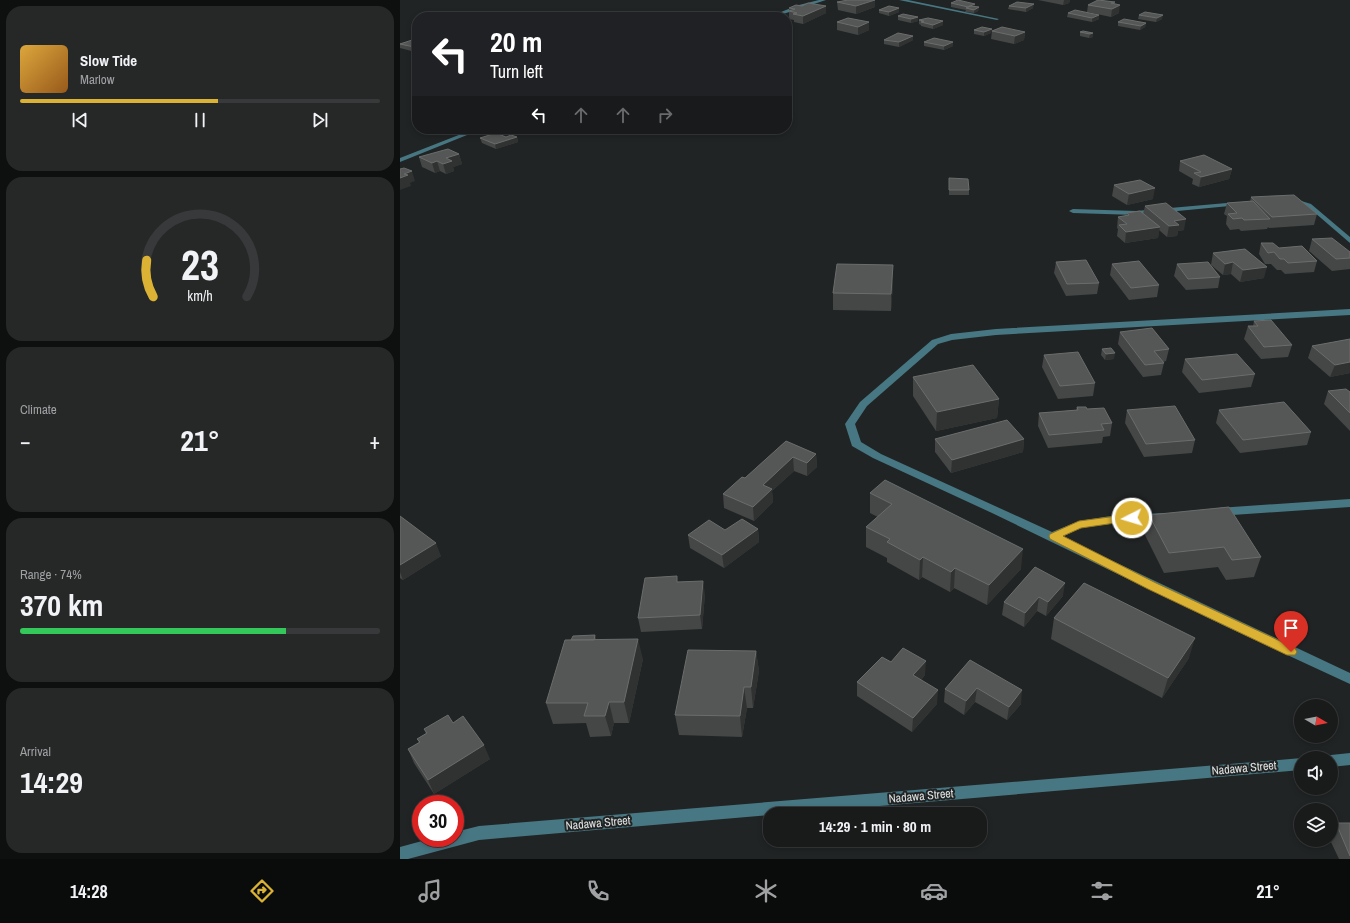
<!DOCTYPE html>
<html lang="en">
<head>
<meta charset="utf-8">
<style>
  :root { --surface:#191b1b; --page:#262828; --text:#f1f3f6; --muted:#9fa1a3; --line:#37393a; --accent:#dbb233 }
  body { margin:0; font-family:"Archivo Narrow",sans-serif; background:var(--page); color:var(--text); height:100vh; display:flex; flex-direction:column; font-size:15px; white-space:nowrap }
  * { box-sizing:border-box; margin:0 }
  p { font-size:13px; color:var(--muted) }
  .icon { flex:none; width:22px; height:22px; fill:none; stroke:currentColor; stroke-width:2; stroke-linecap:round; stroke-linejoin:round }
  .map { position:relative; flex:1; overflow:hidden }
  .panel { display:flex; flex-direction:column; gap:6px; padding:6px; background:#0e0f0f; width:400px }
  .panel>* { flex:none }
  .guide { position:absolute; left:12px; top:12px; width:380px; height:122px; border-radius:16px; box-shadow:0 2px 6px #0003,0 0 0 1px var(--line); background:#202124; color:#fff; overflow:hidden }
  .needle { width:26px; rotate:100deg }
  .buttons { position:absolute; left:894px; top:699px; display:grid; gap:8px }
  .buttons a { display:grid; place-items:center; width:44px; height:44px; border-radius:50%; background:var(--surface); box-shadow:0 2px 6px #0003,0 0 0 1px var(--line); font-size:20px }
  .speed { position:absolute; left:12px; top:795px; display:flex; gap:8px; font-size:20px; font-weight:700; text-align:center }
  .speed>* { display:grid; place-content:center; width:52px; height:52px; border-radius:50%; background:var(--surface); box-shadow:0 2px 6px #0003,0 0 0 1px var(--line); line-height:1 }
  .speed .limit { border:6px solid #d22; background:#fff; color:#111 }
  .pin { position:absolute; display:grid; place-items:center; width:34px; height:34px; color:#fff; margin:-41px -17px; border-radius:50% 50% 50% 0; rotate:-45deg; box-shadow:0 0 4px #0007 }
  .pin .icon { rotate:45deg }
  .me { position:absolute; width:44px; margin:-22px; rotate:265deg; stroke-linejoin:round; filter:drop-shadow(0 0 3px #0008) }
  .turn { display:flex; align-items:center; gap:14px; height:84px; padding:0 12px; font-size:18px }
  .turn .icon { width:52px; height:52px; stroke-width:2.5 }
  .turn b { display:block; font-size:28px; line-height:34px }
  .lanes { display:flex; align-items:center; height:38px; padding:0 12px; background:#0003; justify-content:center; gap:20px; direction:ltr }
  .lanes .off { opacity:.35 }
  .big { font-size:30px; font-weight:700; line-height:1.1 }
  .panel .card { flex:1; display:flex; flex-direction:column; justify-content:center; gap:6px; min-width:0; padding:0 14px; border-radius:16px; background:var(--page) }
  .panel .dial { align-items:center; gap:0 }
  .dial svg { height:104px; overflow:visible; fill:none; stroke:var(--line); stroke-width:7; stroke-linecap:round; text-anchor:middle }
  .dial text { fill:var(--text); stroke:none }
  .song { display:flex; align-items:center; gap:12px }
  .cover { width:48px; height:48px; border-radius:6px; background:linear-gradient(135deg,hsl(40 70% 55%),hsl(30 70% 35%)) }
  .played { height:4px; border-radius:2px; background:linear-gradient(90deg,var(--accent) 55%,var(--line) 55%) }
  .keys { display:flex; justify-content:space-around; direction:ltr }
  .heat { display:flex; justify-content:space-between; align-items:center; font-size:22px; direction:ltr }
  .charge { height:6px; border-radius:3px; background:linear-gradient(90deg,#34c759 74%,var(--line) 0) }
  .trip { position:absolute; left:363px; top:807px; width:224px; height:40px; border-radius:16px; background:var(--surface); box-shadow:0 2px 6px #0003,0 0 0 1px var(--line); font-weight:700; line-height:40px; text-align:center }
  .menu { display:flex; height:64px; justify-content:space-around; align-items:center; background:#0a0b0b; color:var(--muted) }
  .menu .icon { width:28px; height:28px }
  .menu .current { color:var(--accent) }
  .menu b { font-size:18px; color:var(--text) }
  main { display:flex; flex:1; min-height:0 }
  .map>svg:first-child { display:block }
</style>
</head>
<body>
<main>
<section class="panel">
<div class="card">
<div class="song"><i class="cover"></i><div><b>Slow Tide</b><p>Marlow</p></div></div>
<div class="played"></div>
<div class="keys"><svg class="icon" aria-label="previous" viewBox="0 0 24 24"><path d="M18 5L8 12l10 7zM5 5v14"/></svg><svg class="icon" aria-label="pause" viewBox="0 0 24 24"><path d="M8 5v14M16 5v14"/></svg><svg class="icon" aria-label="next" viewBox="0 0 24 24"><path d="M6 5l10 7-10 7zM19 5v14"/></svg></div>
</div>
<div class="card dial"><svg viewBox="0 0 100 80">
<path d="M14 69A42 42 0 1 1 86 69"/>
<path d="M14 69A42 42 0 0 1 9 41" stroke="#dbb233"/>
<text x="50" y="56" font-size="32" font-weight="700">23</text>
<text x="50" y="72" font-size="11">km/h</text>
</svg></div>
<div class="card"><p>Climate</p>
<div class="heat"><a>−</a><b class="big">21°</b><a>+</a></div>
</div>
<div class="card"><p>Range · 74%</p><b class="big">370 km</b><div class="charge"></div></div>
<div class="card"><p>Arrival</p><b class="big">14:29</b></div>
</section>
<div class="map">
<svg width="950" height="859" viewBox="0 0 950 859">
  <rect width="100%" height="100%" fill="#212424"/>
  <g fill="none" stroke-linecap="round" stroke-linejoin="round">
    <path fill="#477783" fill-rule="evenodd" d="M419,0h7l-52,17h-6l31,-12z
      M499,0h9l91,19 -2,1z
      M74,129h8l-82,33v-4z
      M892,198l19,6 39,33v6l-43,-37 -17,-5 -1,-1z
      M838,202l4,2 -2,1 -104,10 -63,-2 -4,-2 4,-2 63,2z
      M950,309v6l-354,20 -44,5 -14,4 -71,62 -12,18 6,18 20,12 171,78 27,-11 38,-6 49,-2 2,3 -2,3 -4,1 -45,3 -36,5 -19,9 288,136v11l-123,-57 -235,-114 -119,-55 -21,-12 -7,-22 15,-22 72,-62 19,-6 45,-5z
      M950,499v8l-132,9 -4,-1 -2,-3 2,-3 4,-1z
      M950,753v12l-19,2v-9h-6l6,-3z
      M902,758l-1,12 -515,44h-16v1l-291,25 -71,19h-8v-12l33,-9h22v-6l24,-6z"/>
  </g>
  <path fill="#444746" d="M638,0h32l-1,3 -6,2z
    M437,2l38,5 -19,7 -18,-4z
    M551,3l28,4 -1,4 -4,2 -9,-1 1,-2 -15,-3z
    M714,4l5,9 -8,4 -24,-5 1,-7z
    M609,6l24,2 -7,4 -18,-3z
    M389,8l37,5 -23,11 -9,-2v-2l-5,-1z
    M499,8v4l-10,4 -10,-3v-3z
    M668,13l31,6 -7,3 -25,-5z
    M739,15l23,4 -6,3 -18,-3z
    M498,16l20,1v4l-7,2 -13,-3z
    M519,20l24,5 -10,4 -12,-3v-1l-2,-1z
    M437,22h32v8l-11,5 -21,-5z
    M718,22l28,1 -1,4 -5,3 -22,-4z
    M592,29l-1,4 -7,3 -10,-2v-4z
    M592,31l33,1 -1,8 -10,4 -23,-5z
    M680,32l13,1v4l-4,1 -9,-2z
    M513,36v4l-14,7 -15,-3v-4z
    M17,41v10l-2,1 -15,-4v-5z
    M524,42l29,4 -9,4 -20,-4z
    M106,137h11l1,5 -22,7 -14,-6 -2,-5z
    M59,154l3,10 -9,3 1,4 -8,3 -6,-3 -5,2 -13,-6 -3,-10z
    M780,161l52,8 -3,10 -30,8 -7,-3 1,-5 -14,-8z
    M549,178l20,12v5h-20z
    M714,185l39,14 -26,6 -15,-9z
    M851,197l66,17 -3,11 -45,3 -1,-1 -1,2 -26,2 -2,-2 -9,1 -4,-6 1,-8 -3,-2 3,-11 23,-1z
    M745,206l39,24 -6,1 -1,5 -10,1 -8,-7 -1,8 -33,5 -8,-7 1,-7 -1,-1 1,-11 8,-1 1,-3 16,1z
    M912,239l38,13v17l-18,2 -23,-20z
    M861,243l18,5 38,13 -3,11 -29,2 -4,-4h-4l-6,-6h-6l-6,-10z
    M845,249l19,29 -24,4 -9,-8 -8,1 -12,-10 2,-12z
    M656,262l43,21 -2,11 -31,2 -12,-23z
    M712,264l47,21 -2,12 -28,3 -19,-25z
    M777,264l43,13 -2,11 -32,2 -12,-14z
    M493,282l-2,29 -58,-1v-17z
    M854,321l38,24 -4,12 -27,2 -17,-20 4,-13h5z
    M720,332l49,17 -3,12 -3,1 1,1 -3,12 -18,2 -25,-33z
    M950,339v34l-20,4 -22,-19 4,-12z
    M702,349l12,10 -9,1 -4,-5z
    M644,355l51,28 -2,13 -35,3 -16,-32z
    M785,359l70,15 -4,13 -52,6 -17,-21z
    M513,377l86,22 -2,19 -61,13 -23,-35z
    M928,391l22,1v39l-26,-27z
    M677,407l10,2 25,14 -2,13 -7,1 -1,6 -54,5 -10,-22 1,-13 37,-3z
    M727,410l68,30 -3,13 -48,4 -19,-34z
    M819,410l92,22 -4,13 -67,8 -24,-30z
    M535,439h89l-1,13 -72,21 -16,-21z
    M386,441l30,13 1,13 -10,9 -13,-5 -22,20 1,11 -19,19 -30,-13 -1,-14 22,-16z
    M470,493l151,76 -34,36 -33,-17 -4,4 -28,-15 -3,3 -32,-18v-4l-21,-11v-20l12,-10 -8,-4z
    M749,515l112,42 -7,20 -28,3 -8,-13 -54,6 -19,-38z
    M0,516l41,40 -38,24 -3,-2z
    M358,529l1,13 -35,26 -34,-20 -2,-13 37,-5z
    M635,567l28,29 -17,20 -9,-5 -13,16 -22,-12 2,-13z
    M305,594l-3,35 -61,3 -3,-14z
    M654,618l135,40 -27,40 -111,-59z
    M195,635l1,5 47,19 -14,64h-15l-3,13 -21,1 -4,-14 -33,1 -7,-21 25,-63z
    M356,651l3,20 -6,37h-6l-5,29 -63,-2 -4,-20z
    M570,660l51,44 -14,16 -32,-18 -11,13 -20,-13 1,-13z
    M491,662l34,13 -4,5 16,24 -25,28 -55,-36v-14z
    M53,723l37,36 -56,35 -20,-31 -6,-14 11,-6 -2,-4 9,-5 -2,-5z
    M936,823h14v36h-11l-9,-19h1v-7z"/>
  <path fill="#2f3231" d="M475,0v7l-19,7v-8z
    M664,0h6l-1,3 -6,2z
    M715,2l-1,6 6,-3 -1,8 -8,4 1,-8 -1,-6z
    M575,4v4l-7,-1z
    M634,4l-1,4 -7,4v-4z
    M426,6v7l-23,11v-8z
    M579,7l-1,4 -4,2v-3z
    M499,8v4l-10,4v-4z
    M699,15v4l-7,3v-4z
    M763,15l-1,4 -6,3 1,-4z
    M518,17v4l-7,2v-4z
    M543,21v4l-10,4v-4z
    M469,22v8l-11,5v-8z
    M746,23l-1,4 -5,3 1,-4z
    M592,29l-1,4 -7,3v-4z
    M625,32l-1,8 -10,4 1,-8z
    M693,33v4l-4,1 1,-4z
    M513,36v4l-14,7v-5z
    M553,42v4l-9,4v-4z
    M17,46v5l-2,1 -1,-5z
    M117,137l1,5 -22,7 -1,-5z
    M59,154l3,10 -9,3 1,4 -8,3 -3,-10 3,-6z
    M37,161l3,10 -5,2 -3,-10z
    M832,169l-3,10 -30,8 2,-10z
    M12,171l3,10 -5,2 1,3 -11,4v-12l4,-4z
    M755,188l-2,11 -26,6 2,-11z
    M786,219l-2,11 -6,1 -1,5 -10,1 2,-11 5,-5z
    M760,227l-2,11 -33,5 1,-11z
    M833,262l-2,12 -8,1 2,-11z
    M493,265v17l-2,29v-17z
    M867,267l-3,11 -24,4 3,-12z
    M715,353l-1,6 -9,1 1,-6z
    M950,362v11l-20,4 5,-12z
    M599,399l-2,19 -61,13 1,-19z
    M624,439l-1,13 -72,21 1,-13z
    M416,454l1,13 -10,9v-13z
    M393,457l1,14 -22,20 1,11 -19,19 -1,-14 10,-22z
    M358,529l1,13 -35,26 -2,-13z
    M36,543l5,13 -38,24 -3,-8v-7z
    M623,549l-2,20 -34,36 2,-20z
    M523,557l-1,20 -3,3 1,-20z
    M555,568l-1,20 -4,4 1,-20z
    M303,581l2,13 -3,35 -2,-14z
    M665,583l-2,13 -17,20 2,-14z
    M639,597l-2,14 -13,16 1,-14z
    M795,638l-6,20 -27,40 6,-20z
    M238,639l5,20 -14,64 -5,-21z
    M356,651l3,20 -6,37 -2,-21z
    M526,661l-1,14 -12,14v-14z
    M344,687l3,21 -5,29 -2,-21z
    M577,688l-2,14 -11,13 2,-14z
    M538,690l-1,14 -25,28 1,-14z
    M622,690l-1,14 -14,16 2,-13z
    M209,702l5,21 -3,13 -6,-20z
    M84,745l6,14 -56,35 -6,-14z"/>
  <path fill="#555757" stroke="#6a6d6c" d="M448,0h27l-19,6 -19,-4z
    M558,0l17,4 -7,3 -17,-4z
    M698,0l17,2 -4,1 9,2 -8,4 -24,-4z
    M617,2l17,2 -8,4 -17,-2z
    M408,3l18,3 -23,10 -10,-2 4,-1 -8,-2 6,-2 -6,-1 7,-3 6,1z
    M489,6l10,2 -10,4 -10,-2z
    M570,6l9,1 -5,3 -8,-2z
    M675,10l24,5 -7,3 -24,-5z
    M745,12l18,3 -6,3 -18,-3z
    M503,14l15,3 -7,2 -13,-3z
    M448,18l21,4 -11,5 -21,-5z
    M528,18l15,3 -10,4 -12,-3 3,-1 -5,-1z
    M724,19l22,4 -5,3 -23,-4z
    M582,27l10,2 -8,3 -10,-2z
    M602,27l23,5 -10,4 -23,-5z
    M683,31l10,2 -3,1 -10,-2z
    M498,33l15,3 -14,6 -15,-2z
    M534,38l19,4 -9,4 -20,-4z
    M12,40l5,1v5l-3,1 -14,-3z
    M96,133l10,4 5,-2 6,2 -22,7 -15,-6z
    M48,149l11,5 -13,4 6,3 -9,3 -6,-3 -5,2 -13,-6z
    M804,155l28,14 -31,8 -7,-4 7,-1 -21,-11z
    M4,168l8,3 -8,3 4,1 -8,3v-9z
    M549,178l19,1 1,11h-20z
    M740,180l15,8 -26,6 -15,-9z
    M894,195l23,19 -45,3 -21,-20z
    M853,201l17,18 -26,1 -2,-2 -9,1 -5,-5 9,-1 -10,-10z
    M766,203l20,16 -12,2 5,4 -10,1 -24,-20z
    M740,211l20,16 -34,5 -7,-7 8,-1 -9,-7 11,-2 -2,-2z
    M932,238l18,14v6l-14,1 -24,-20z
    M861,243h12l6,5 23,-2 15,15 -29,2 -4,-4h-4l-6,-7 -6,1z
    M845,249l22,18 -24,3 -10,-8 -8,2 -12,-11z
    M686,260l13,23 -32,1 -11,-22z
    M739,261l20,24 -28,3 -19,-24z
    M808,262l12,15 -32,2 -11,-15z
    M437,264l56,1 -2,29 -58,-1z
    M871,320l21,25 -28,2 -16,-21h10l-4,-5z
    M752,328l17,21 -15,2 10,12 -19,2 -25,-33z
    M950,339v23l-15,3 -23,-19z
    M711,348l4,5 -9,1 -4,-5z
    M678,352l17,31 -35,3 -16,-31z
    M837,354l18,20 -53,6 -17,-21z
    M573,365l26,34 -62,13 -24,-35z
    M946,389l4,3v21l-22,-22z
    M884,402l27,30 -68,8 -24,-30z
    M775,406l20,34 -49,4 -19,-34z
    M677,407h9l1,2 17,-1 8,15 -11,1 3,6 -55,5 -10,-22 39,-3z
    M607,420l17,19 -72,21 -17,-21z
    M386,441l30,13 -9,9 -14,-6 -30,28 9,4 -19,18 -30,-13 19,-17 3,1z
    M485,480l138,69 -34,36 -34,-17 -4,4 -28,-15 -3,3 -33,-18 3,-3 -24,-12 26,-23 -22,-11z
    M829,507l32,50 -29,3 -8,-13 -55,6 -20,-38z
    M0,516l36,27 -36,22z
    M342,519l16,10 -36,26 -34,-20 21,-15 16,10z
    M635,567l30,16 -17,19 -9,-5 -14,16 -21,-11z
    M277,576v6l26,-1 -3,34 -62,3 7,-40z
    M684,583l111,55 -27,40 -114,-60z
    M195,635l-1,5h-23l2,-4z
    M238,639l-14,63h-15l-4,14h-21l4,-13h-42l19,-63z
    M503,648l23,13 -13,14 25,15 -25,28 -56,-36 25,-25 9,5z
    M288,650l68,1 -5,36h-7l-4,29 -65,-1z
    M570,660l52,30 -13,17 -32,-19 -11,13 -21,-12z
    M48,715l5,8 10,-7 21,29 -56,35 -20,-31 12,-7 -3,-3 10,-6 -3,-4z
    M936,823h14v33z"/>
  <path fill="#dbb233" stroke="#8e7421" d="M732,514l5,4 -1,2 -55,8 -18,8 93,47 139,65 2,4 -2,3h-8l-139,-66 -98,-50 -1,-3 1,-2 29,-13z"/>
  <g text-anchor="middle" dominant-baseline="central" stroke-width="4" stroke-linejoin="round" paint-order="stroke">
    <g font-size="12" fill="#e0e2e2" stroke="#212424">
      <text transform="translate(844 768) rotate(-5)">Nadawa Street</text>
      <text transform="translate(521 796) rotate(-5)">Nadawa Street</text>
      <text transform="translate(198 823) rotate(-5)">Nadawa Street</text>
    </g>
  </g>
</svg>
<div class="buttons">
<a><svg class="needle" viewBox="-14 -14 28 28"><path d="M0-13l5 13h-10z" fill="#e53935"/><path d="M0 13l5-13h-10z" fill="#9fa1a3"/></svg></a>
<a><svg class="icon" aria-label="sound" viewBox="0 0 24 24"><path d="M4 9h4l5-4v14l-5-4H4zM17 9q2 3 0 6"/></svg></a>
<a><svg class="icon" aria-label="layers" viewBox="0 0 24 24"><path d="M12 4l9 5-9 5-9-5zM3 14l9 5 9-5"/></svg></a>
</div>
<div class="speed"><div class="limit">30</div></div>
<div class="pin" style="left:891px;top:652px;background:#d93025"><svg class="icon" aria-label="arrive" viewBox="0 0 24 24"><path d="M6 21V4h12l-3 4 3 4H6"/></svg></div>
<svg class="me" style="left:732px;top:518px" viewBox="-20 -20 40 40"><circle r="17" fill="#dbb233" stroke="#fff" stroke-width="3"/><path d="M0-11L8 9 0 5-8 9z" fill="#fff"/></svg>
<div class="trip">14:29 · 1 min · 80 m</div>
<div class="guide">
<div class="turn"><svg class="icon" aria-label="left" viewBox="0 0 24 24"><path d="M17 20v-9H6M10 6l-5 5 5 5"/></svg><div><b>20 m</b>Turn left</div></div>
<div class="lanes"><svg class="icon" aria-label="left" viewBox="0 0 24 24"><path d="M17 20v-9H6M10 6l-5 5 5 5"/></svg><svg class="icon off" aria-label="ahead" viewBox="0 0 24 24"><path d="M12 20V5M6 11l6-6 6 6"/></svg><svg class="icon off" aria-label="ahead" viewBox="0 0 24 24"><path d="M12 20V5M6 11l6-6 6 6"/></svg><svg class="icon off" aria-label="right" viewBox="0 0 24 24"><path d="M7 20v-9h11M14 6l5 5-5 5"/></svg></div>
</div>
</div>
</main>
<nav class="menu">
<b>14:28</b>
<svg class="icon current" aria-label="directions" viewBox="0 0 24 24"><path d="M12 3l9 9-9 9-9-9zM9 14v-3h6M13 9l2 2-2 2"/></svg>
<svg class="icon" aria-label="music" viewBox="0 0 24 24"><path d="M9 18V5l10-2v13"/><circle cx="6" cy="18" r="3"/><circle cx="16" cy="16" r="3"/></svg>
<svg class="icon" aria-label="phone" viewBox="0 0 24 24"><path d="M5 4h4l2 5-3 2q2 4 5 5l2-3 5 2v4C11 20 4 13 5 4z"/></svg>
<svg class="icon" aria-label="climate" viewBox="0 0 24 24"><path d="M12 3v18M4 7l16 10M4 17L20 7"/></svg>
<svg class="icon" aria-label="car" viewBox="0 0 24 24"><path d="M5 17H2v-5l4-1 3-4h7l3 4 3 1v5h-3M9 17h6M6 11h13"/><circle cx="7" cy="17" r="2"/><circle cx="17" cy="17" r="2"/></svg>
<svg class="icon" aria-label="filters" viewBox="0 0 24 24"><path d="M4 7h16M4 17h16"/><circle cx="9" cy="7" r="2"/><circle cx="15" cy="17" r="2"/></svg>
<b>21°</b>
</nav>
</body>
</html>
